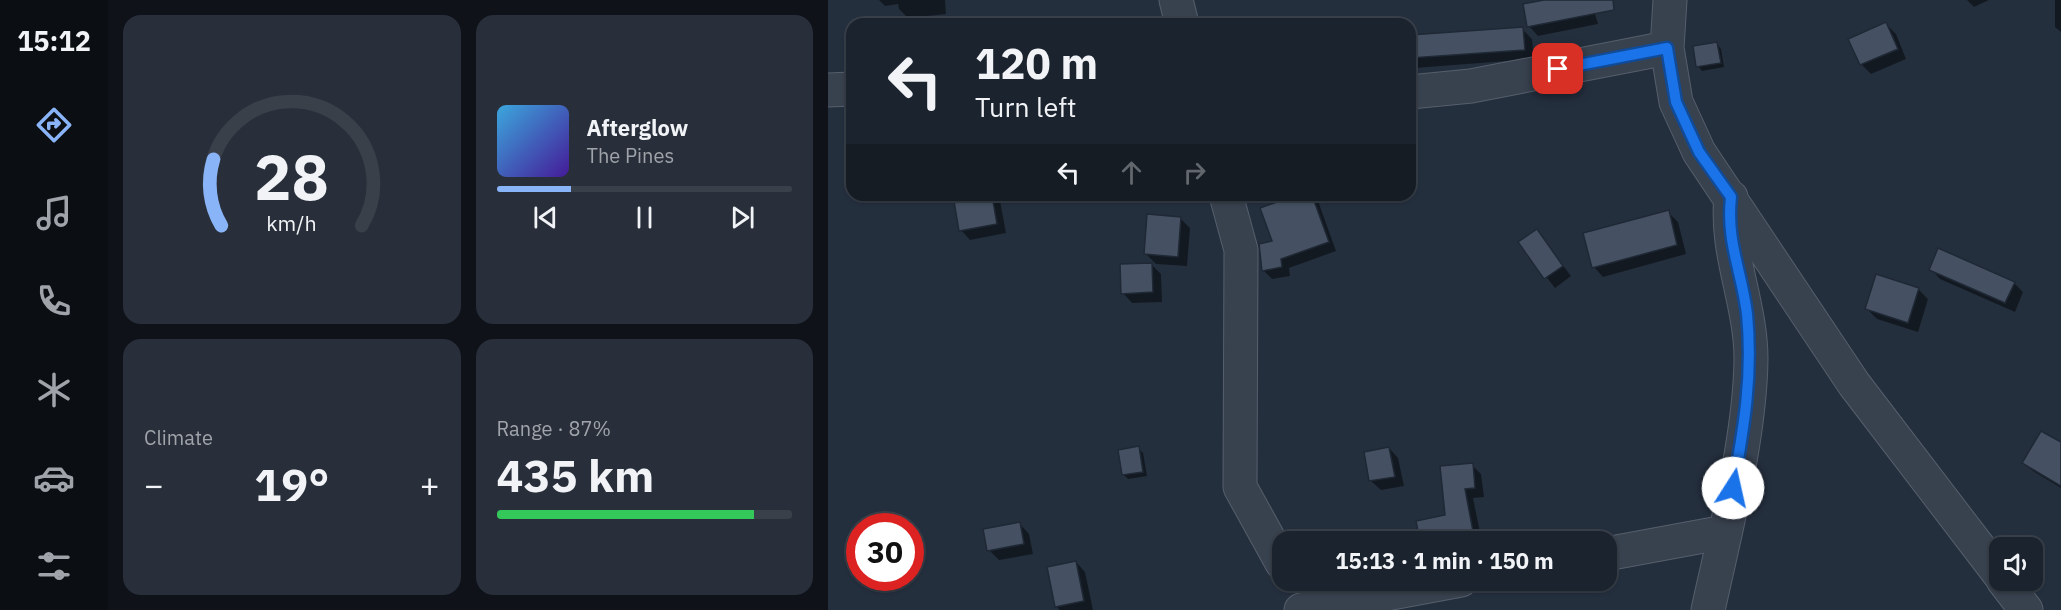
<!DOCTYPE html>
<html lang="en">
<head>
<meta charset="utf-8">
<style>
  :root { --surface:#1b232e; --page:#282f3a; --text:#f1f3f6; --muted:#a0a4aa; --line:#39404a; --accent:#8ab4f8 }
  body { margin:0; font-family:"IBM Plex Sans",sans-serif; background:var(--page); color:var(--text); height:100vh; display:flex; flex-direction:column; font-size:22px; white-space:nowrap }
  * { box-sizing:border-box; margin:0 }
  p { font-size:20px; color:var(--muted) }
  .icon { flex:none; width:33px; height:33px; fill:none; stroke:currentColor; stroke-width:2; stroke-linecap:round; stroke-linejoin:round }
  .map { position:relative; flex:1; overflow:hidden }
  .details { display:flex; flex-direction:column; gap:15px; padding:15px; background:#0f1319; width:720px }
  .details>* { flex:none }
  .guide { position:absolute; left:18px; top:18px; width:570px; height:183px; border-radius:18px; box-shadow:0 2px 4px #0004,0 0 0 2px var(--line); background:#1b232e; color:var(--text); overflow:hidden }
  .controls { position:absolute; left:1161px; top:537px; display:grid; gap:12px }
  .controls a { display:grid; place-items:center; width:54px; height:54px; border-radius:12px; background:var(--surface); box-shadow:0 2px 4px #0004,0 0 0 2px var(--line); font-size:30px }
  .speed { position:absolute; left:18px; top:513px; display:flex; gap:12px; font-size:30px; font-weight:700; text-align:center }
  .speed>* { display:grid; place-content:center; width:78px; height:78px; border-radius:50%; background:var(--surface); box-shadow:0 2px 4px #0004,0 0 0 2px var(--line); line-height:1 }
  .speed .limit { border:9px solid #d22; background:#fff; color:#111 }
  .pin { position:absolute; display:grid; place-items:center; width:51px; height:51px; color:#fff; margin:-26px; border-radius:12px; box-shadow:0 3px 9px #0006 }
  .me { position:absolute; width:66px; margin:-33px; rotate:10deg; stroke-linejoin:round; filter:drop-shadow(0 0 4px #0008) }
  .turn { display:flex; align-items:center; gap:21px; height:126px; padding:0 30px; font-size:27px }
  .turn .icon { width:78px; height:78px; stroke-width:2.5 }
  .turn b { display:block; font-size:42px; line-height:51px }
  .lanes { display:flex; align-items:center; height:57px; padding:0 30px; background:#0003; justify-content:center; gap:30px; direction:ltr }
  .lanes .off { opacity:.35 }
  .big { font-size:45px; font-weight:700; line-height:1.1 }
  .details .tile { flex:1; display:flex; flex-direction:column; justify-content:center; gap:9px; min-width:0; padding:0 21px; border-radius:18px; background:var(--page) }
  .details .dial { align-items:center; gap:0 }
  .dial svg { height:156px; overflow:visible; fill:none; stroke:var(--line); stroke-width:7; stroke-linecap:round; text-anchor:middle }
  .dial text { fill:var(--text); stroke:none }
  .song { display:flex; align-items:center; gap:18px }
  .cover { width:72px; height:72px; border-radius:9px; background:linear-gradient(135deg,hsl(200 70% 55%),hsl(260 70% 35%)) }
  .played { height:6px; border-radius:3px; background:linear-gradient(90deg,var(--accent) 25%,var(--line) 25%) }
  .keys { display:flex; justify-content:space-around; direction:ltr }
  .heat { display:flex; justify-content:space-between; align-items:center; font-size:33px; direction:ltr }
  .charge { height:9px; border-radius:4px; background:linear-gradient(90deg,#34c759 87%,var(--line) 0) }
  .details .tiles { flex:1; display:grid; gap:15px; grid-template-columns:repeat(2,1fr) }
  .trip { position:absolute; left:444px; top:531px; width:345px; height:60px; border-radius:18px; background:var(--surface); box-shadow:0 2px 4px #0004,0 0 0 2px var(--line); font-weight:700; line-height:60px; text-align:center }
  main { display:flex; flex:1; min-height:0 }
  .tabs { display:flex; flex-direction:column; width:108px; justify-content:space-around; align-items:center; background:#0b0e12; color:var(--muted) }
  .tabs .icon { width:42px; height:42px }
  .tabs .active { color:var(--accent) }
  .tabs b { font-size:27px; color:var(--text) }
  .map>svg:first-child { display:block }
</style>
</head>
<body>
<main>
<nav class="tabs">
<b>15:12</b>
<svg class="icon active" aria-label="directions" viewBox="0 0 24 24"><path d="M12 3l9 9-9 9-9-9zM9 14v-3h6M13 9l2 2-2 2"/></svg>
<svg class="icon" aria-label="music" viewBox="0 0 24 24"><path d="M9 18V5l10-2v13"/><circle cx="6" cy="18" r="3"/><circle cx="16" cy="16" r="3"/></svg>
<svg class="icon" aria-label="phone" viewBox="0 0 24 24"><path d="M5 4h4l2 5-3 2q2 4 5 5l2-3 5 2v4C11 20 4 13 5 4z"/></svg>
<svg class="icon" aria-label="climate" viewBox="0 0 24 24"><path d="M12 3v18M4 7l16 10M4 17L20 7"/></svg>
<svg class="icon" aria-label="car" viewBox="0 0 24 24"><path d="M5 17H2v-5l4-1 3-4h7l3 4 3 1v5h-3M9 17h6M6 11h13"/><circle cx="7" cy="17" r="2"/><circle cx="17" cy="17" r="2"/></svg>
<svg class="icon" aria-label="filters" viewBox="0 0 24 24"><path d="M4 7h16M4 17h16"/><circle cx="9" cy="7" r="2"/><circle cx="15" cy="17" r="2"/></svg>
</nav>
<section class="details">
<div class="tiles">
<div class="tile dial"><svg viewBox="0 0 100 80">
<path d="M14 69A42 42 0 1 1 86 69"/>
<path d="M14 69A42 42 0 0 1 10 35" stroke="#8ab4f8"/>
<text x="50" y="56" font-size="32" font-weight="700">28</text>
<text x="50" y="72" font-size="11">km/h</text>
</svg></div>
<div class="tile">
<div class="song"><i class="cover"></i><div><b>Afterglow</b><p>The Pines</p></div></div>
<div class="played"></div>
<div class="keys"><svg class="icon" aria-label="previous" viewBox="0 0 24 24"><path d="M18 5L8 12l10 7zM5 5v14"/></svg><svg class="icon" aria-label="pause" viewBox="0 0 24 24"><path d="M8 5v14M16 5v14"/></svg><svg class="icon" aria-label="next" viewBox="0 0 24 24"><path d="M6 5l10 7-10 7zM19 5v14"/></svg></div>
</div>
<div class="tile"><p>Climate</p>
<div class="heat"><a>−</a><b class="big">19°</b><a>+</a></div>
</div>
<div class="tile"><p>Range · 87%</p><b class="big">435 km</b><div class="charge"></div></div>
</div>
</section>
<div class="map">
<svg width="1233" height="610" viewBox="0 0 1233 610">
  <rect width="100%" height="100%" fill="#242f3e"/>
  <path fill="#0007" d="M51,0h66l1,14 -38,4 -9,-9 -1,-5 -13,2z
    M724,0h39l7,24 -60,12 -9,-10z
    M1139,0h22l-15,7z
    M1227,0h6v32l-6,-5z
    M1058,24l10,10 10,25 -35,15 -10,-10z
    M694,29l10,10 2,20 -119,9 -5,-5v-26z
    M889,44l4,5 3,18 -22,4 -4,-5z
    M126,195h45l7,38 -36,7 -9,-10z
    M474,195h10l6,6 18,50 -47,17 1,8 -18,3 -9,-9 11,-27z
    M840,212l10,10 8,32 -83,23 -9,-10z
    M352,218l10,10 -3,38 -31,-2 -10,-10z
    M709,231l34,45 -16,12 -35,-45z
    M323,264l10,10 1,28 -30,1 -9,-10z
    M1103,269l83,14 9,9 -8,20 -75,-33z
    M1049,276l42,14 9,9 -10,33 -41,-13 -10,-10z
    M1233,444v44l-28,-17 -9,-8z
    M310,448l5,5 4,23 -19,3 -4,-4z
    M561,448l9,10 6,28 -23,4 -10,-9z
    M644,465l9,9 3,23 -11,1 9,44h-61l26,-25z
    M192,524l9,10 4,20 -34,6 -10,-10z
    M248,562l9,10 8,38h-33l-4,-4z"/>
  <path fill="#455162" stroke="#1f2835" stroke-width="1.5" d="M716,0h69l1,10 -87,17 -4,-23z
    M1058,22l12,27 -38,16 -12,-26z
    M695,27l2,23 -115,8v-23z
    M889,42l4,21 -25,4 -3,-21z
    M125,195h39l5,29 -38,7z
    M469,195h15l17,47 -48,17 1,8 -20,4 -3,-27 13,-3 -12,-33z
    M841,210l8,35 -85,23 -9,-35z
    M319,214l34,3 -3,40 -34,-3z
    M709,229l26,37 -19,13 -26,-37z
    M1110,248l77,34 -10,21 -76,-33z
    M324,263l1,29 -32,2 -1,-30z
    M1048,274l43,14 -11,35 -43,-14z
    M1213,431l20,11v44l-39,-23z
    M311,446l4,26 -21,3 -4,-25z
    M561,447l6,30 -26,4 -5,-29z
    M645,463l2,25 -10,1 10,53h-55l-4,-21 29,-6 -5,-49z
    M192,522l4,22 -37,7 -4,-22z
    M248,561l8,40 -29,6 -8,-40z"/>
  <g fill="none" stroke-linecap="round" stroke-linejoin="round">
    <g stroke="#565f6c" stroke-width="35">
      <path id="minor" d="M348,0l6,24
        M842,0l-3,48 9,54 23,50 155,232 146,191
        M0,90l24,-1
        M582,92l61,-6 196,-38
        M398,195l15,55 -1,237 42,76
        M778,554l119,-22
        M1175,580l23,30
        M473,610l160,-30
        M880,610c17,-78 42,-172 43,-251 0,-56 -26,-106 -20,-162"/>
    </g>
    <use href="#minor" stroke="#38414e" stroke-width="33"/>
  </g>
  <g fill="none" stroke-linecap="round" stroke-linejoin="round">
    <g stroke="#114b97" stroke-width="15">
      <path id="route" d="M730,69l109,-21 9,54 23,50 32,45c-5,45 11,75 16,117 6,62 -3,113 -14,174"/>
    </g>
    <use href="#route" stroke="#1a73e8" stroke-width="10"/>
  </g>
</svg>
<div class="controls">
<a><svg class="icon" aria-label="sound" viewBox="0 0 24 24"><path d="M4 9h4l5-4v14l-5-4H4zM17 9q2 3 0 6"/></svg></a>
</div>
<div class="speed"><div class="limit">30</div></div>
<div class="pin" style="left:730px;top:69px;background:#d93025"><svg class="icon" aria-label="arrive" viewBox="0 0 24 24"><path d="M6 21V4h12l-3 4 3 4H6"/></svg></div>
<svg class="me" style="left:905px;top:488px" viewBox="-20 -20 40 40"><circle r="19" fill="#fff"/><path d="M0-13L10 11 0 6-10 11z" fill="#1a73e8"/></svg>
<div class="trip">15:13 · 1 min · 150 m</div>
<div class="guide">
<div class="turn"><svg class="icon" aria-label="left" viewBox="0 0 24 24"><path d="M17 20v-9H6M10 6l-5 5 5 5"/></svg><div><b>120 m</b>Turn left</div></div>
<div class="lanes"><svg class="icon" aria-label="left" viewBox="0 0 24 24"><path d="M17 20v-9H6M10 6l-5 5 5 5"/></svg><svg class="icon off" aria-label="ahead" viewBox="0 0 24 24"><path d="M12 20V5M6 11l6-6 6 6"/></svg><svg class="icon off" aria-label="right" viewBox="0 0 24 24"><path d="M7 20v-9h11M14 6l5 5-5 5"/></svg></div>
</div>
</div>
</main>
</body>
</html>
